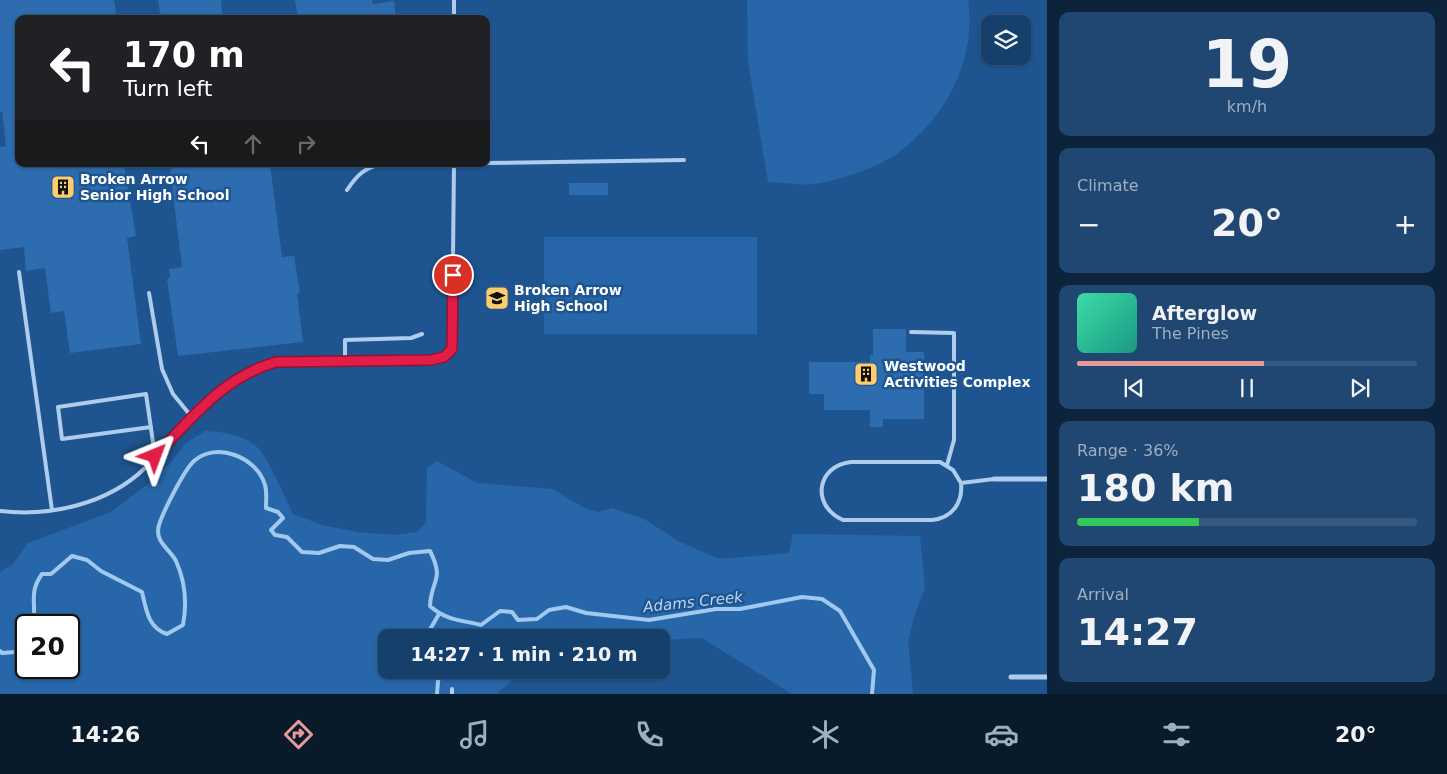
<!DOCTYPE html>
<html lang="en">
<head>
<meta charset="utf-8">
<style>
  :root { --surface:#16406c; --page:#1f4772; --text:#f1f3f6; --muted:#9eafc2; --line:#35597f; --accent:#e69b98 }
  body { margin:0; font-family:"DejaVu Sans",sans-serif; background:var(--page); color:var(--text); height:100vh; display:flex; flex-direction:column; font-size:19px; white-space:nowrap }
  * { box-sizing:border-box; margin:0 }
  p { font-size:16px; color:var(--muted) }
  .icon { flex:none; width:28px; height:28px; fill:none; stroke:currentColor; stroke-width:2; stroke-linecap:round; stroke-linejoin:round }
  .map { position:relative; flex:1; overflow:hidden }
  .side { display:flex; flex-direction:column; gap:12px; padding:12px; background:#0c233b; width:400px }
  .side>* { flex:none }
  .top-card { position:absolute; left:15px; top:15px; width:475px; height:152px; border-radius:10px; box-shadow:0 1px 4px #0004,0 0 0 1px var(--line); background:#202124; color:#fff; overflow:hidden }
  .fabs { position:absolute; left:981px; top:15px; display:grid; gap:10px }
  .fabs a { display:grid; place-items:center; width:50px; height:50px; border-radius:10px; background:var(--surface); box-shadow:0 1px 4px #0004,0 0 0 1px var(--line); font-size:25px }
  .speed { position:absolute; left:15px; top:614px; display:flex; gap:10px; font-size:25px; font-weight:700; text-align:center }
  .speed>* { display:grid; place-content:center; width:65px; height:65px; border-radius:50%; background:var(--surface); box-shadow:0 1px 4px #0004,0 0 0 1px var(--line); line-height:1 }
  .speed .limit { border:2px solid #111; border-radius:8px; background:#fff; color:#111 }
  .pin { position:absolute; display:grid; place-items:center; width:42px; height:42px; color:#fff; margin:-21px; border:2px solid #fff; border-radius:50%; box-shadow:0 1px 5px #0007 }
  .me { position:absolute; width:55px; margin:-28px; rotate:44deg; stroke-linejoin:round; filter:drop-shadow(0 0 4px #0008) }
  .turn { display:flex; align-items:center; gap:18px; height:105px; padding:0 25px; font-size:22px }
  .turn .icon { width:65px; height:65px; stroke-width:2.5 }
  .turn b { display:block; font-size:35px; line-height:42px }
  .lanes { display:flex; align-items:center; height:48px; padding:0 25px; background:#0003; justify-content:center; gap:25px; direction:ltr }
  .lanes .off { opacity:.35 }
  .big { font-size:38px; font-weight:700; line-height:1.1 }
  .side .card { flex:1; display:flex; flex-direction:column; justify-content:center; gap:8px; min-width:0; padding:0 18px; border-radius:10px; background:var(--page) }
  .side .dial { align-items:center; gap:0 }
  .dial b { font-size:65px; line-height:1 }
  .song { display:flex; align-items:center; gap:15px }
  .cover { width:60px; height:60px; border-radius:8px; background:linear-gradient(135deg,hsl(160 70% 55%),hsl(170 70% 35%)) }
  .played { height:5px; border-radius:2px; background:linear-gradient(90deg,var(--accent) 55%,var(--line) 55%) }
  .keys { display:flex; justify-content:space-around; direction:ltr }
  .heat { display:flex; justify-content:space-between; align-items:center; font-size:28px; direction:ltr }
  .charge { height:8px; border-radius:4px; background:linear-gradient(90deg,#34c759 36%,var(--line) 0) }
  .trip { position:absolute; left:378px; top:629px; width:292px; height:50px; border-radius:10px; background:var(--surface); box-shadow:0 1px 4px #0004,0 0 0 1px var(--line); font-weight:700; line-height:50px; text-align:center }
  .tab-bar { display:flex; height:80px; justify-content:space-around; align-items:center; background:#091a2b; color:var(--muted) }
  .tab-bar .icon { width:35px; height:35px }
  .tab-bar .on { color:var(--accent) }
  .tab-bar b { font-size:22px; color:var(--text) }
  main { display:flex; flex:1; min-height:0 }
  .map>svg:first-child { display:block }
</style>
</head>
<body>
<main>
<div class="map">
<svg width="1047" height="694" viewBox="0 0 1047 694">
  <rect width="100%" height="100%" fill="#1e5590"/>
  <path fill="#2767a9" fill-rule="evenodd" d="M747,0h221c9,58 -22,118 -69,152 -21,16 -59,28 -85,32 -14,2 -31,-2 -46,-2l-20,-120z
    M544,237h213v97h-213z
    M205,431c18,1 36,3 51,15 11,9 29,52 37,68l29,11 35,7 38,3 22,-3 9,-10 1,-54 10,-7 40,22 75,6 36,21 11,2 13,-4 32,11 36,23 37,16h15l57,-5 4,-19 127,2 5,52 -11,29 -6,24 5,53h-121l-90,-56 -41,2v-2h-275v32h137l-26,24h-497v-122l13,-8 15,-21 83,-31 37,-28 24,-23 14,-18zM26,625h43v43h-43z"/>
  <g fill="none" stroke-linecap="round" stroke-linejoin="round">
    <path stroke="#a1c9ef" stroke-width="4" d="M33,625c4,-20 -5,-32 9,-51h9l21,-18 15,4 14,11 41,21c4,17 6,36 25,42l16,-9c4,-21 2,-44 -7,-64 -6,-12 -22,-19 -17,-36 4,-13 25,-55 35,-64 22,-20 63,-4 71,24 2,6 1,16 1,23l12,4 5,6 -12,12 4,5 12,2 15,15 17,1 21,-7 14,1 19,12 15,1 21,-7 21,-2c15,30 1,28 0,55 15,14 31,14 51,19l19,-14 12,1 6,8 19,-1 12,-9 17,-3 20,6 63,7 67,-11h24l62,-12 20,2 18,12 34,59 -2,24
      M425,638l14,-24
      M0,651l2,2 13,-1 11,-8
      M437,694l1,-13 4,-11"/>
  </g>
  <path fill="#2d6cae" d="M0,0h114l3,19h-98v145h103l2,2 12,70 -9,2 14,106 -71,9 -6,-42 -13,2 -6,-45 -19,3 -2,-24 -24,3v-103l6,-1 -4,-35 -2,1z
    M158,0h63l2,19h-62z
    M295,0h77l1,4 21,-3 2,18h-98z
    M173,164h97l12,93 12,-1 6,37h-3l6,49 -125,14 -11,-77 3,-1 -1,-9 13,-2 -12,-98h3z
    M569,183h39v12h-39z
    M873,329h33v23h18v67h-41v8h-13v-17h-46v-16h-15v-32h61v-7h3z"/>
  <g fill="none" stroke-linecap="round" stroke-linejoin="round">
    <path stroke="#aecded" stroke-width="4" d="M454,0v19
      M486,163l198,-3
      M409,164h26
      M347,190c10,-15 18,-23 36,-26
      M19,272l33,238
      M149,293l13,76 11,25 18,22
      M911,332l43,1v107l-7,25
      M345,360v-20l66,-2 11,-4
      M151,427l-89,12 -4,-32 88,-13 9,62
      M961,483l-8,-13 -13,-8h-89c-35,4 -40,44 -8,58h89c20,-2 31,-17 29,-37l33,-4
      M0,511c50,6 108,-7 145,-43 43,-42 69,-88 131,-106l155,-2 13,-3 8,-8 2,-185
      M452,694v-5"/>
    <path stroke="#aecded" stroke-width="5" d="M994,479h53
      M1011,677h36"/>
  </g>
  <g fill="none" stroke-linecap="round" stroke-linejoin="round">
    <g stroke="#92132f" stroke-width="12">
      <path id="route" d="M155,456c37,-38 68,-79 121,-94l155,-2 13,-3 8,-8 1,-74"/>
    </g>
    <use href="#route" stroke="#e11d48" stroke-width="9"/>
  </g>
  <defs>
    <g id="building-square" transform="scale(1.25)"><rect x="-9" y="-9" width="18" height="18" rx="4" fill="#fccd6d" stroke="#1e5590"/><path d="M-4-6H4V6H1V3H-1V6H-4ZM-2.5-4.3h1.7v1.8h-1.7ZM.8-4.3h1.7v1.8H.8ZM-2.5-1h1.7V.8h-1.7ZM.8-1h1.7V.8H.8Z" fill="#111"/></g>
    <g id="school-square" transform="scale(1.25)"><rect x="-9" y="-9" width="18" height="18" rx="4" fill="#fccd6d" stroke="#1e5590"/><path d="M0-5L7-2L0 1L-7-2ZM-4 1L0 2.5L4 1V4Q0 6-4 4Z" fill="#111"/></g>
  </defs>
  <g fill-rule="evenodd">
    <use href="#building-square" x="63" y="187"/>
    <use href="#school-square" x="497" y="298"/>
    <use href="#building-square" x="866" y="374"/>
  </g>
  <g text-anchor="middle" dominant-baseline="central" stroke-width="5" stroke-linejoin="round" paint-order="stroke">
    <g font-size="14" font-weight="bold" fill="#fff" stroke="#1e5590" text-anchor="start">
      <text x="80" y="179">Broken Arrow<tspan x="80" dy="16">Senior High School</tspan></text>
      <text x="514" y="290">Broken Arrow<tspan x="514" dy="16">High School</tspan></text>
      <text x="884" y="366">Westwood<tspan x="884" dy="16">Activities Complex</tspan></text>
    </g>
    <g font-size="15" font-style="italic" fill="#bad7f4" stroke="#1e5590">
      <text transform="translate(693 602) rotate(-6)">Adams Creek</text>
    </g>
  </g>
</svg>
<div class="fabs">
<a><svg class="icon" aria-label="layers" viewBox="0 0 24 24"><path d="M12 4l9 5-9 5-9-5zM3 14l9 5 9-5"/></svg></a>
</div>
<div class="speed"><div class="limit">20</div></div>
<div class="pin" style="left:453px;top:275px;background:#d93025"><svg class="icon" aria-label="arrive" viewBox="0 0 24 24"><path d="M6 21V4h12l-3 4 3 4H6"/></svg></div>
<svg class="me" style="left:155px;top:456px" viewBox="-20 -20 40 40"><path d="M0-17L14 15 0 8-14 15z" fill="#e11d48" stroke="#fff" stroke-width="4"/></svg>
<div class="trip">14:27 · 1 min · 210 m</div>
<div class="top-card">
<div class="turn"><svg class="icon" aria-label="left" viewBox="0 0 24 24"><path d="M17 20v-9H6M10 6l-5 5 5 5"/></svg><div><b>170 m</b>Turn left</div></div>
<div class="lanes"><svg class="icon" aria-label="left" viewBox="0 0 24 24"><path d="M17 20v-9H6M10 6l-5 5 5 5"/></svg><svg class="icon off" aria-label="ahead" viewBox="0 0 24 24"><path d="M12 20V5M6 11l6-6 6 6"/></svg><svg class="icon off" aria-label="right" viewBox="0 0 24 24"><path d="M7 20v-9h11M14 6l5 5-5 5"/></svg></div>
</div>
</div>
<section class="side">
<div class="card dial"><b>19</b><p>km/h</p></div>
<div class="card"><p>Climate</p>
<div class="heat"><a>−</a><b class="big">20°</b><a>+</a></div>
</div>
<div class="card">
<div class="song"><i class="cover"></i><div><b>Afterglow</b><p>The Pines</p></div></div>
<div class="played"></div>
<div class="keys"><svg class="icon" aria-label="previous" viewBox="0 0 24 24"><path d="M18 5L8 12l10 7zM5 5v14"/></svg><svg class="icon" aria-label="pause" viewBox="0 0 24 24"><path d="M8 5v14M16 5v14"/></svg><svg class="icon" aria-label="next" viewBox="0 0 24 24"><path d="M6 5l10 7-10 7zM19 5v14"/></svg></div>
</div>
<div class="card"><p>Range · 36%</p><b class="big">180 km</b><div class="charge"></div></div>
<div class="card"><p>Arrival</p><b class="big">14:27</b></div>
</section>
</main>
<nav class="tab-bar">
<b>14:26</b>
<svg class="icon on" aria-label="directions" viewBox="0 0 24 24"><path d="M12 3l9 9-9 9-9-9zM9 14v-3h6M13 9l2 2-2 2"/></svg>
<svg class="icon" aria-label="music" viewBox="0 0 24 24"><path d="M9 18V5l10-2v13"/><circle cx="6" cy="18" r="3"/><circle cx="16" cy="16" r="3"/></svg>
<svg class="icon" aria-label="phone" viewBox="0 0 24 24"><path d="M5 4h4l2 5-3 2q2 4 5 5l2-3 5 2v4C11 20 4 13 5 4z"/></svg>
<svg class="icon" aria-label="climate" viewBox="0 0 24 24"><path d="M12 3v18M4 7l16 10M4 17L20 7"/></svg>
<svg class="icon" aria-label="car" viewBox="0 0 24 24"><path d="M5 17H2v-5l4-1 3-4h7l3 4 3 1v5h-3M9 17h6M6 11h13"/><circle cx="7" cy="17" r="2"/><circle cx="17" cy="17" r="2"/></svg>
<svg class="icon" aria-label="filters" viewBox="0 0 24 24"><path d="M4 7h16M4 17h16"/><circle cx="9" cy="7" r="2"/><circle cx="15" cy="17" r="2"/></svg>
<b>20°</b>
</nav>
</body>
</html>
